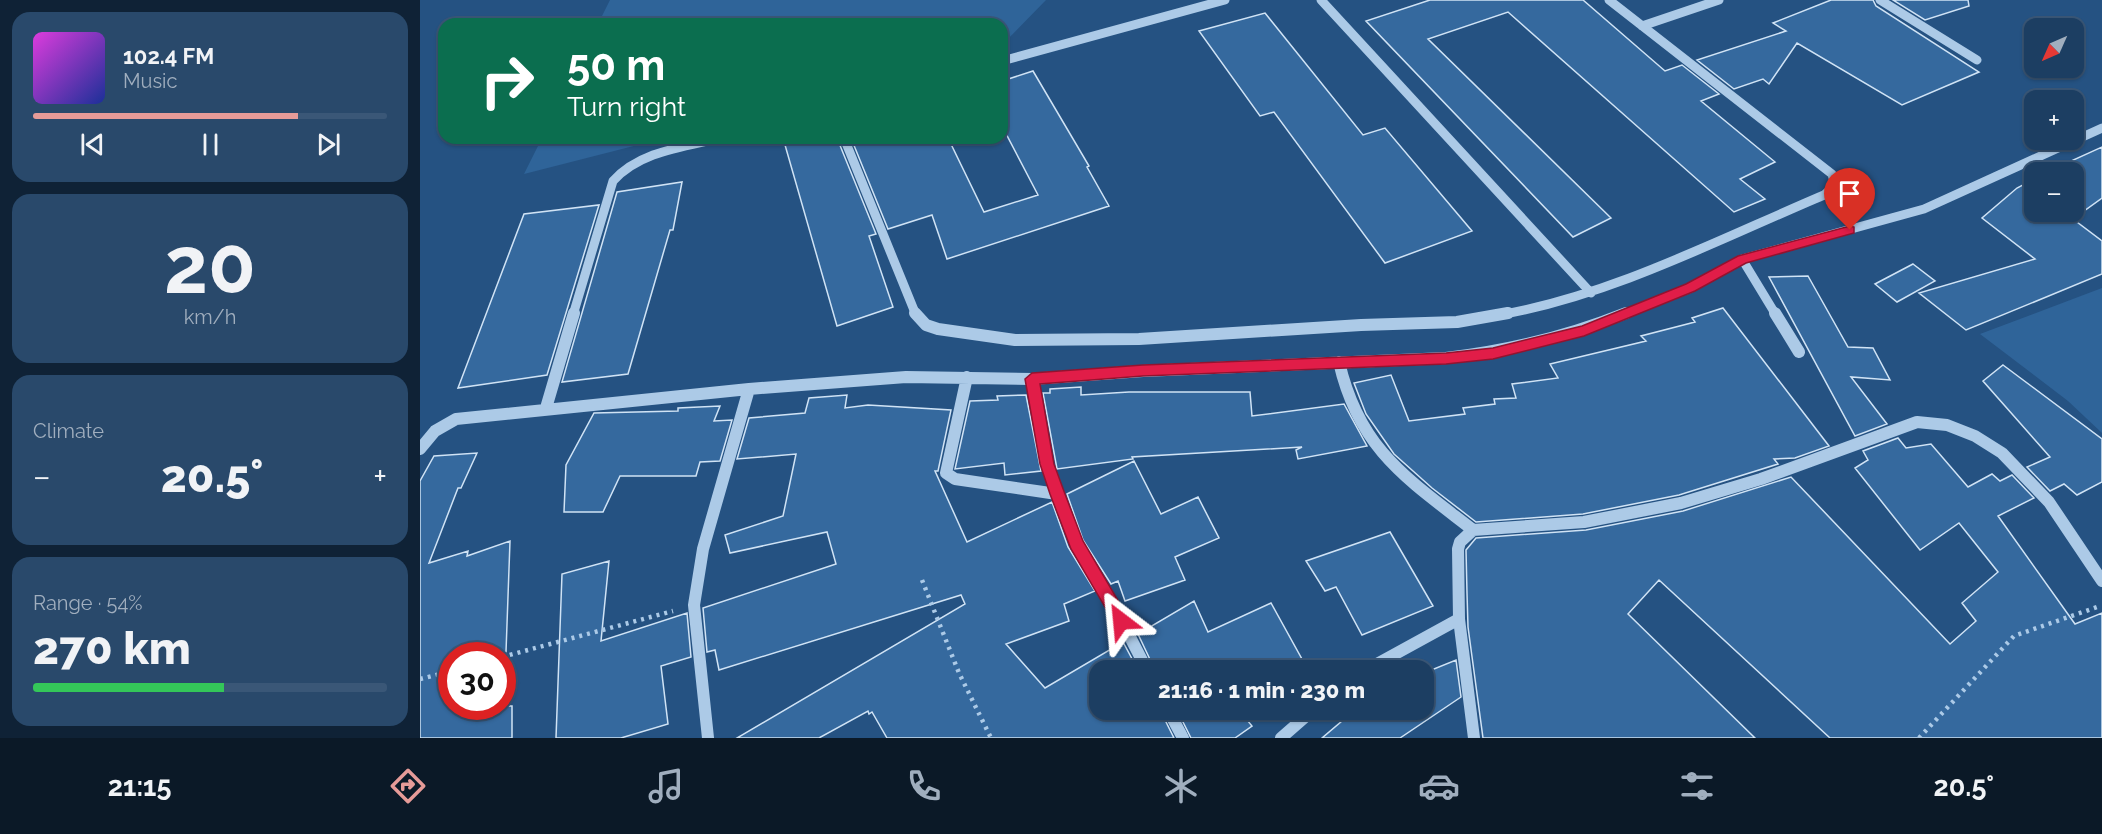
<!DOCTYPE html>
<html lang="en">
<head>
<meta charset="utf-8">
<style>
  :root { --surface:#1c3e62; --page:#29496b; --text:#f1f3f6; --muted:#a0aebe; --line:#3a5777; --accent:#e69b98 }
  body { margin:0; font-family:Raleway,sans-serif; background:var(--page); color:var(--text); height:100vh; display:flex; flex-direction:column; font-size:22px; white-space:nowrap }
  * { box-sizing:border-box; margin:0 }
  p { font-size:20px; color:var(--muted) }
  .icon { flex:none; width:33px; height:33px; fill:none; stroke:currentColor; stroke-width:2; stroke-linecap:round; stroke-linejoin:round }
  .map { position:relative; flex:1; overflow:hidden }
  .sheet { display:flex; flex-direction:column; gap:12px; padding:12px; background:#0f2236; width:420px }
  .sheet>* { flex:none }
  .banner { position:absolute; left:18px; top:18px; width:570px; height:126px; border-radius:18px; box-shadow:0 2px 4px #0004,0 0 0 2px var(--line); background:#0b6e4f; color:#fff; overflow:hidden }
  .needle { width:39px; rotate:225deg }
  .tools { position:absolute; left:1604px; top:18px; display:grid; gap:12px }
  .tools a { display:grid; place-items:center; width:60px; height:60px; border-radius:12px; background:var(--surface); box-shadow:0 2px 4px #0004,0 0 0 2px var(--line); font-size:30px }
  .speed { position:absolute; left:18px; top:642px; display:flex; gap:12px; font-size:30px; font-weight:700; text-align:center }
  .speed>* { display:grid; place-content:center; width:78px; height:78px; border-radius:50%; background:var(--surface); box-shadow:0 2px 4px #0004,0 0 0 2px var(--line); line-height:1 }
  .speed .limit { border:9px solid #d22; background:#fff; color:#111 }
  .pin { position:absolute; display:grid; place-items:center; width:51px; height:51px; color:#fff; margin:-62px -26px; border-radius:50% 50% 50% 0; rotate:-45deg; box-shadow:0 0 6px #0007 }
  .pin .icon { rotate:45deg }
  .me { position:absolute; width:66px; margin:-33px; rotate:331deg; stroke-linejoin:round; filter:drop-shadow(0 0 4px #0008) }
  .turn { display:flex; align-items:center; gap:21px; height:126px; padding:0 30px; font-size:27px }
  .turn .icon { width:78px; height:78px; stroke-width:2.5 }
  .turn b { display:block; font-size:42px; line-height:51px }
  .big { font-size:45px; font-weight:800; line-height:1.1 }
  .sheet .widget { flex:1; display:flex; flex-direction:column; justify-content:center; gap:9px; min-width:0; padding:0 21px; border-radius:18px; background:var(--page) }
  .sheet .dial { align-items:center; gap:0 }
  .dial b { font-size:78px; line-height:1 }
  .song { display:flex; align-items:center; gap:18px }
  .cover { width:72px; height:72px; border-radius:9px; background:linear-gradient(135deg,hsl(300 70% 55%),hsl(230 70% 35%)) }
  .played { height:6px; border-radius:3px; background:linear-gradient(90deg,var(--accent) 75%,var(--line) 75%) }
  .keys { display:flex; justify-content:space-around; direction:ltr }
  .heat { display:flex; justify-content:space-between; align-items:center; font-size:33px; direction:ltr }
  .charge { height:9px; border-radius:4px; background:linear-gradient(90deg,#34c759 54%,var(--line) 0) }
  .trip { position:absolute; left:669px; top:660px; width:345px; height:60px; border-radius:18px; background:var(--surface); box-shadow:0 2px 4px #0004,0 0 0 2px var(--line); font-weight:800; line-height:60px; text-align:center }
  .menu { display:flex; height:96px; justify-content:space-around; align-items:center; background:#0b1927; color:var(--muted) }
  .menu .icon { width:42px; height:42px }
  .menu .on { color:var(--accent) }
  .menu b { font-size:27px; color:var(--text) }
  main { display:flex; flex:1; min-height:0 }
  .map>svg:first-child { display:block }
</style>
</head>
<body>
<main>
<section class="sheet">
<div class="widget">
<div class="song"><i class="cover"></i><div><b>102.4 FM</b><p>Music</p></div></div>
<div class="played"></div>
<div class="keys"><svg class="icon" aria-label="previous" viewBox="0 0 24 24"><path d="M18 5L8 12l10 7zM5 5v14"/></svg><svg class="icon" aria-label="pause" viewBox="0 0 24 24"><path d="M8 5v14M16 5v14"/></svg><svg class="icon" aria-label="next" viewBox="0 0 24 24"><path d="M6 5l10 7-10 7zM19 5v14"/></svg></div>
</div>
<div class="widget dial"><b>20</b><p>km/h</p></div>
<div class="widget"><p>Climate</p>
<div class="heat"><a>−</a><b class="big">20.5°</b><a>+</a></div>
</div>
<div class="widget"><p>Range · 54%</p><b class="big">270 km</b><div class="charge"></div></div>
</section>
<div class="map">
<svg width="1682" height="738" viewBox="0 0 1682 738">
  <rect width="100%" height="100%" fill="#255282"/>
  <path fill="#2f6499" d="M190,0h436l-44,45v-21h-404z
    M122,138h123l-141,36z
    M1682,288v145l-34,-32 -88,-67z"/>
  <path fill="#35699e" stroke="#d0e3f5" stroke-width="1.5" d="M1010,0h153l82,71 17,-6 37,29 -18,7 74,61 -35,17 25,20 -31,13 -226,-200 -80,27 183,179 -38,19 -207,-216z
    M1411,0h42l3,6 103,66 -77,33 -105,-62 -28,41 -6,-5 -29,10 -37,-29 89,-29 -13,-8z
    M1473,0h75l1,6 -44,14z
    M845,13l98,122 22,-7 87,103 -87,32 -111,-151 -14,4 -61,-85z
    M613,71l56,95 -2,1 22,39 -162,53 -15,-44 -44,14 -37,-91h97l36,74 54,-17 -36,-69v-45z
    M363,138h54l39,96 -7,2 24,71 -56,19z
    M1682,147v51l-29,21 29,22v33l-136,56 -47,-37 116,-34 -53,-41 35,-30 17,-9v33h39v-40h-26z
    M262,182l-9,48h-3l-42,144 -66,8 55,-190z
    M179,205l-52,170 -89,13 66,-174z
    M1493,264l22,17 -38,21 -22,-18z
    M1388,276l40,71 25,1 17,32 -39,-3 36,47 -32,12 -86,-159z
    M1303,308l106,138 -34,12 -21,1 4,5 -99,31 -96,19 -107,8 -44,-34 -38,-34 -28,-40 -12,-31 37,-8 18,46 56,-7 -2,-6 32,-4 -1,-5 22,-1 -4,-14 46,-6 -8,-14 96,-23 -5,-5 54,-14 -3,-4z
    M1583,365l99,74v43l-25,13 -13,-11 -14,7 -23,-24 23,-10 -67,-76z
    M661,387v8l48,-3h121l2,24 92,-12 23,42 -69,13 -2,-9 6,-3 -170,10 1,2 -76,10 -14,-76h7v-4z
    M427,395l-2,13 23,-3 83,5 -13,61h-3l32,71 85,-40 16,45 27,44 -31,13 5,17 -63,23 39,44 78,-46 15,28h-38v40h60l14,28h-287l-15,-26 -3,2 -1,-3 -49,27h-82l228,-134 -4,-9 -242,75 -4,-20 -8,2 -4,-44 133,-44 -9,-32 -97,21 -5,-18 58,-19 13,-62 -59,5 12,-41 56,-5 4,-15z
    M606,395l15,76 -36,4 -1,-12 -49,6 15,-68 28,-1 -1,-4z
    M300,406l-6,15 18,-1 -12,41 -20,1 -4,14h-76l-17,36h-39l2,-47 28,-52 84,-2v-3z
    M1478,438l8,10 25,-4 37,43 24,-13 8,7 12,-6 22,23 -36,18 77,108 27,-11v125h-272l-171,-158 -31,34 127,124h-272l-15,-111 -1,-34 -1,-43 10,-12 110,-8 97,-19 108,-34 159,167 26,-23 -14,-18 36,-31 -39,-49 -39,27 -65,-82 13,-8 -5,-9z
    M57,453l-16,35h-3l-29,75 39,-12 -1,5 43,-15 -4,111 -20,4h-34v50h60v32h-92v-257l14,-25z
    M714,461l27,53 37,-17 21,41 -44,19 10,23 -60,21 -7,-20 -7,3 -28,-44 -16,-46z
    M970,532l43,74 -71,29 -26,-48 -11,4 -19,-30z
    M189,561l-8,80 86,-28 4,44 -30,9 7,58 -47,14h-65l6,-164z
    M774,601l14,31 63,-29 37,67h-153l-17,-36z
    M1036,660l5,37 -61,41h-78l33,-28h69v-37z
    M757,710h62l13,16 -17,12h-44z"/>
  <g fill="none" stroke-linecap="round" stroke-linejoin="round">
    <path stroke="#accae7" stroke-width="4.5" stroke-dasharray="3 5" stroke-linecap="butt" d="M502,580l37,93 32,65
      M82,657l171,-46
      M0,679l32,-8
      M1499,738l95,-102 86,-30"/>
    <path stroke="#accae7" stroke-width="9" d="M901,0l270,293
      M1460,0l97,60
      M1222,26l77,-26
      M582,61l223,-61
      M424,138l72,177
      M1322,259l34,56
      M153,315l40,-134c27,-30 71,-34 108,-43
      M1079,315c111,-19 221,-76 325,-120l11,-10 -3,-11 -223,-174
      M1202,315l69,-27 51,-29 182,-50 178,-81"/>
    <path stroke="#accae7" stroke-width="12" d="M495,313l11,12 12,4 77,11 124,-1 222,-14 96,-3 51,-9
      M1355,313l24,39
      M919,362c20,87 67,116 134,168
      M547,377l-21,96 9,6 102,15
      M612,379l15,85 29,80 37,60 34,66
      M126,408l28,-95
      M0,449l15,-18 21,-12 293,-30 157,-12 126,2 111,-8 303,-13c62,-7 122,-22 180,-45
      M946,670l93,-51
      M748,710l15,28
      M288,738l-14,-133 9,-56 46,-160
      M861,738l32,-28
      M1054,738l-15,-119 -1,-70 2,-7 13,-12 111,-8 97,-19 80,-24 156,-57 30,3 28,11 27,17 47,49 53,79"/>
  </g>
  <path fill="#e11d48" stroke="#92132f" stroke-width="1.5" d="M1430,226l4,1v6l-108,30 -51,28 -111,45 -91,23 -47,5 -303,12 -103,8 14,80 11,30 18,47 47,80 -3,5 -6,2 -5,-2 -45,-77 -21,-55 -10,-30 -15,-85 7,-6 111,-8 303,-12 47,-5 89,-22 104,-42 52,-28z"/>
</svg>
<div class="tools">
<a><svg class="needle" viewBox="-14 -14 28 28"><path d="M0-13l5 13h-10z" fill="#e53935"/><path d="M0 13l5-13h-10z" fill="#a0aebe"/></svg></a>
<a>+</a>
<a>−</a>
</div>
<div class="speed"><div class="limit">30</div></div>
<div class="pin" style="left:1430px;top:230px;background:#d93025"><svg class="icon" aria-label="arrive" viewBox="0 0 24 24"><path d="M6 21V4h12l-3 4 3 4H6"/></svg></div>
<svg class="me" style="left:701px;top:621px" viewBox="-20 -20 40 40"><path d="M0-17L14 15 0 8-14 15z" fill="#e11d48" stroke="#fff" stroke-width="4"/></svg>
<div class="trip">21:16 · 1 min · 230 m</div>
<div class="banner">
<div class="turn"><svg class="icon" aria-label="right" viewBox="0 0 24 24"><path d="M7 20v-9h11M14 6l5 5-5 5"/></svg><div><b>50 m</b>Turn right</div></div>
</div>
</div>
</main>
<nav class="menu">
<b>21:15</b>
<svg class="icon on" aria-label="directions" viewBox="0 0 24 24"><path d="M12 3l9 9-9 9-9-9zM9 14v-3h6M13 9l2 2-2 2"/></svg>
<svg class="icon" aria-label="music" viewBox="0 0 24 24"><path d="M9 18V5l10-2v13"/><circle cx="6" cy="18" r="3"/><circle cx="16" cy="16" r="3"/></svg>
<svg class="icon" aria-label="phone" viewBox="0 0 24 24"><path d="M5 4h4l2 5-3 2q2 4 5 5l2-3 5 2v4C11 20 4 13 5 4z"/></svg>
<svg class="icon" aria-label="climate" viewBox="0 0 24 24"><path d="M12 3v18M4 7l16 10M4 17L20 7"/></svg>
<svg class="icon" aria-label="car" viewBox="0 0 24 24"><path d="M5 17H2v-5l4-1 3-4h7l3 4 3 1v5h-3M9 17h6M6 11h13"/><circle cx="7" cy="17" r="2"/><circle cx="17" cy="17" r="2"/></svg>
<svg class="icon" aria-label="filters" viewBox="0 0 24 24"><path d="M4 7h16M4 17h16"/><circle cx="9" cy="7" r="2"/><circle cx="15" cy="17" r="2"/></svg>
<b>20.5°</b>
</nav>
</body>
</html>
